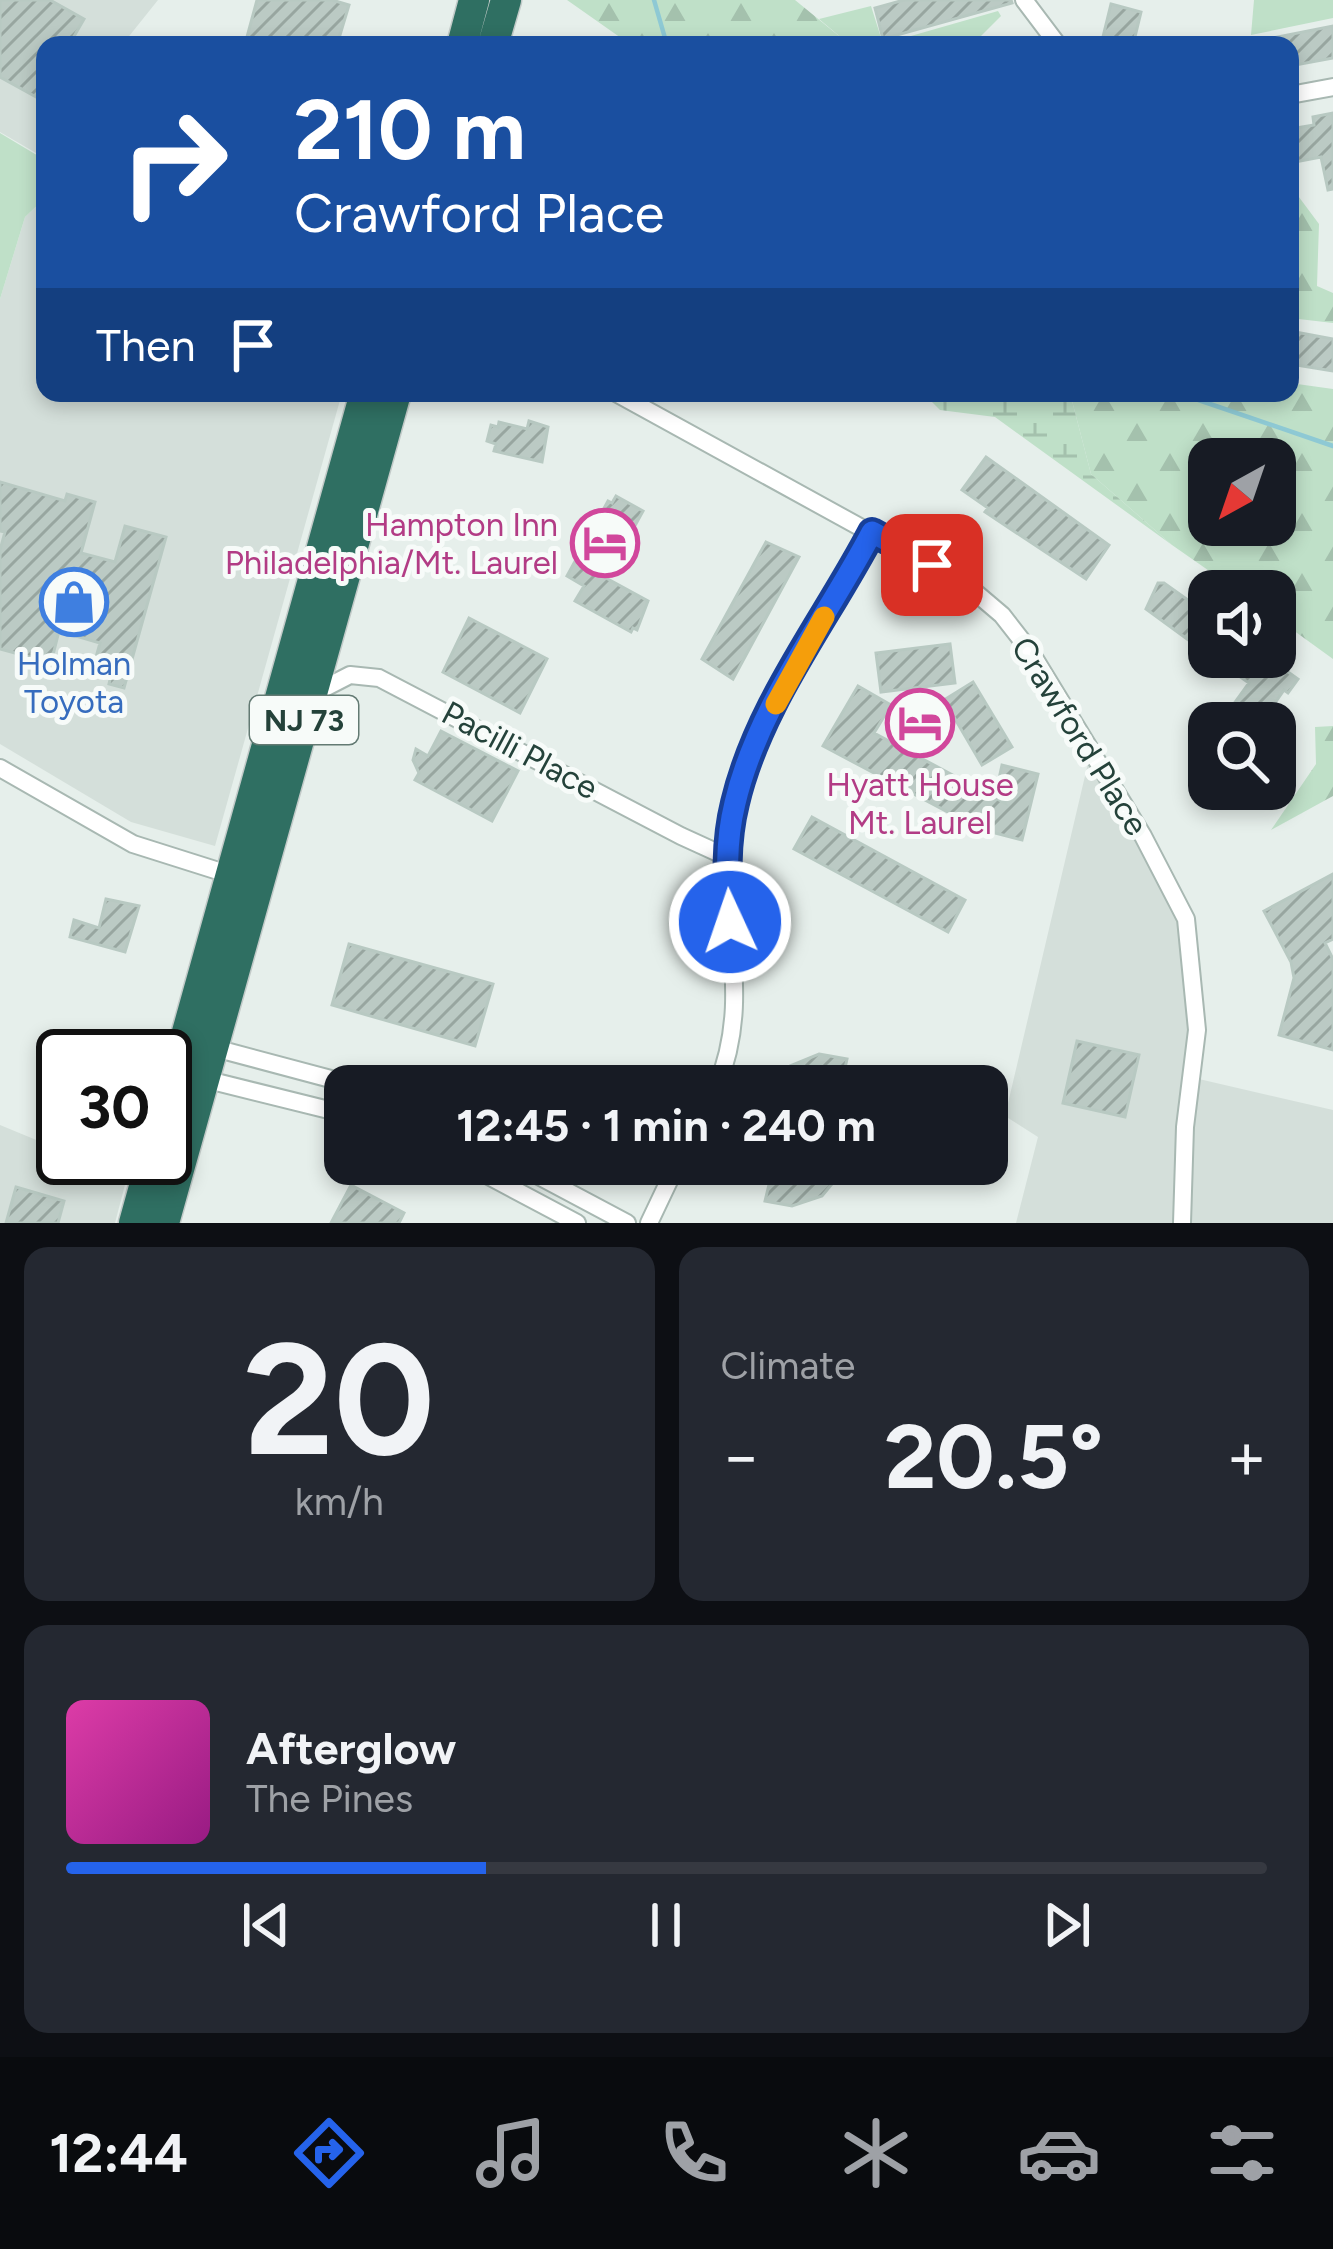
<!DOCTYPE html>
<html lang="en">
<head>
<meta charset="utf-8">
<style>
  :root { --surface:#171b24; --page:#242831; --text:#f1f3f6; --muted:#9ea1a6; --line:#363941; --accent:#2563eb }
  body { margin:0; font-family:Figtree,sans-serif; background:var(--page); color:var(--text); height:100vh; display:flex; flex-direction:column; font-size:45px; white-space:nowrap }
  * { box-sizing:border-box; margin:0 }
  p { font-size:39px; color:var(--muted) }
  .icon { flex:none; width:66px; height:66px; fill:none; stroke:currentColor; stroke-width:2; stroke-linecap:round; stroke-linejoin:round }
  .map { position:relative; height:1223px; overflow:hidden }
  .side { display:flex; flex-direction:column; gap:24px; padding:24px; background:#0d0f14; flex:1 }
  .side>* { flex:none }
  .banner { position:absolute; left:36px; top:36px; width:1263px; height:366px; border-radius:24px; box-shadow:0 6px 18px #0003; background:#1a4fa0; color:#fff; overflow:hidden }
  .needle { width:78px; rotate:220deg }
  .controls { position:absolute; left:1188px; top:438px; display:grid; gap:24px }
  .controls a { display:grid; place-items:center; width:108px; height:108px; border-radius:24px; background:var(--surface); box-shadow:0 6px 18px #0003; font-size:60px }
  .speed { position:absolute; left:36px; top:1029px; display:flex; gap:24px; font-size:60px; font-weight:700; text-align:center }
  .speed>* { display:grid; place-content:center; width:156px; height:156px; border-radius:50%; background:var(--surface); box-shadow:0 6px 18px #0003; line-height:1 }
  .speed .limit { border:6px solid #111; border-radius:18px; background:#fff; color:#111 }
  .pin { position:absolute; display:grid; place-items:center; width:102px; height:102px; color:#fff; margin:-51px; border-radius:24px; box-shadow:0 6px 18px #0006 }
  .me { position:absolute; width:132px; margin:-66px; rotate:357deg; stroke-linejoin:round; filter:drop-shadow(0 0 9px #0008) }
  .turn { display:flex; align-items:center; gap:42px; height:252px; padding:0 60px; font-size:54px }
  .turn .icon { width:156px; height:156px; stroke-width:2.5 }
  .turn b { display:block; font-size:84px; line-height:102px }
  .then { display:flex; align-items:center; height:114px; padding:0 60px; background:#0003; gap:24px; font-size:45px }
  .big { font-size:90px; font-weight:700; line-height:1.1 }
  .side .tile { flex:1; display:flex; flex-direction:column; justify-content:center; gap:18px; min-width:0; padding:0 42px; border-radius:24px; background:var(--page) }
  .side .dial { align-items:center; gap:0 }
  .dial b { font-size:156px; line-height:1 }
  .song { display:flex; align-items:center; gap:36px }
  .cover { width:144px; height:144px; border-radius:18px; background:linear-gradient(135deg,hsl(320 70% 55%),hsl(310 70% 35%)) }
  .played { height:12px; border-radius:6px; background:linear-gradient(90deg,var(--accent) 35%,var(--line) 35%) }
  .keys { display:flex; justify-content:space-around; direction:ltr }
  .heat { display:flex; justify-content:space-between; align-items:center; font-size:66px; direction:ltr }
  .side .tiles { flex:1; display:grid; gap:24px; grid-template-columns:1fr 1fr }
  .tile:last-child { grid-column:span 2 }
  .trip { position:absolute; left:324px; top:1065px; width:684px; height:120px; border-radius:24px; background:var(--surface); box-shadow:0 6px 18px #0003; font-weight:700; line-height:120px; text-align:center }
  .tabs { display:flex; height:192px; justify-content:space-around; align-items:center; background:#090b0e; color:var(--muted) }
  .tabs .icon { width:84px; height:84px }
  .tabs .active { color:var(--accent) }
  .tabs b { font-size:54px; color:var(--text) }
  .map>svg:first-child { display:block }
</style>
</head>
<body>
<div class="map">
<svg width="1333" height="1223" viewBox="0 0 1333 1223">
  <defs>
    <pattern id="forest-firs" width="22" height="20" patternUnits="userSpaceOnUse" patternTransform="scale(3)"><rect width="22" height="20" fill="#bfe0c8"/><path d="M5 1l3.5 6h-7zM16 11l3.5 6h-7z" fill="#a4c1ad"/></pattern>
    <pattern id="wetland-marsh" width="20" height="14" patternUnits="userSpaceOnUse" patternTransform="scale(3)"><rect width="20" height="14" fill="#bfe0c8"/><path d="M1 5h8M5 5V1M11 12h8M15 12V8" fill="none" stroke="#a4c1ad"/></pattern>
    <pattern id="building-hatch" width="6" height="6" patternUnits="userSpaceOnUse" patternTransform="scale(3)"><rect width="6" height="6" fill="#bbcac4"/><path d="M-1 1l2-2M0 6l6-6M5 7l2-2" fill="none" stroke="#98a6a0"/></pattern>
  </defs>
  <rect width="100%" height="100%" fill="#e6efeb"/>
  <path fill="#d4dfda" d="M0,0h158l-36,45h-77v97l-9,11 -36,-21z
    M45,198v195h297l-127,453 -84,-24 -131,-78v-445l25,-82z
    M1089,759l65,113 25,54 12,60 -5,90 147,34v113h-317l22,-86 -33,-21z
    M0,1125l63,26v7h17l47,19 -12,46h-115z"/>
  <path fill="#bfe0c8" d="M1254,0h79v18l-82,17z
    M871,6l12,38 115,-33 3,5 -29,29h-122l-31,-26z
    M0,133l45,27v38l-20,19 -25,82z"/>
  <path fill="url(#forest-firs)" fill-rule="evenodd" d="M567,0h228l55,45h-219z
    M1290,185l29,39 -2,62 16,7v30l-43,-5z
    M1290,383l43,6v270l-58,-42v-26h-37l-66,-46 -81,-71 -21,-81h220zM1209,459h66v66h-66z
    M1333,726v70l-62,34 45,-66 -1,-37z"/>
  <path fill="url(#wetland-marsh)" d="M923,393h147l21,81 81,71 -177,-128 -55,-7z"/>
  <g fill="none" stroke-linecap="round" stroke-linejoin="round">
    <path stroke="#8ec9d4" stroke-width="4.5" d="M654,0l13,45
      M1178,393l155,53"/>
  </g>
  <path fill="url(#building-hatch)" stroke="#b8c9c2" stroke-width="3" d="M0,0h50l34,19 -15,26h-24v41l-7,12 -38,-21z
    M257,0h75l17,5 -12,40h-63l-27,-8z
    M904,0h107l1,3 -129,36 -8,-31z
    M1111,4l30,8 -8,33h-32z
    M1333,26v32l-43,8v-21h-27l-1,-5z
    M1333,113v76l-5,1 -7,-33 -31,6v-34l24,-4 -1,-8z
    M1290,331l43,8v32l-43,-7z
    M529,421l19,6 -6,35 -48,-11 2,-7 -9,-3 4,-16 7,2 1,-5 28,7z
    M986,457l123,88 -23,34 -101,-67 3,-4 -26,-18z
    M0,482l65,19 2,-7 28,8 -14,51 34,9 10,-36 41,11 -42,151 -15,-4 4,-17 -18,-6 5,-18 -41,-12 -8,32 -51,-14v-99l5,-18 -5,-1z
    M616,496l27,15 -37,67 42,23 -11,29 -4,-2 -2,4 -56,-31 9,-15 -17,-10 41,-75 4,2z
    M766,542l33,15 -66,122 -31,-20z
    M1158,583h6l45,32v40l-63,-46z
    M469,618l78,41 -27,54 -77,-41z
    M950,644l5,39 -74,9 -5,-39z
    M1212,657h55l31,22 -10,14 -4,-3 -23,33h-41l29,-40z
    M973,682l39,65 -30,18 -38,-65z
    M858,686l33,19 -17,28 131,70 -8,-15 5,-23 36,9 -16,66 -42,-11 -157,-83z
    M441,731l77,40 -26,50 -77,-41 4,-7 -6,-13 3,-11 12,7z
    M812,817l153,83 -17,32 -154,-83z
    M1333,874v65l-8,4 8,16v91l-54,-15 15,-57 -3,-16 -27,-51z
    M106,899l33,7 -14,46 -55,-15 4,-17 25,8z
    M349,944l144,40 -18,62 -143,-41z
    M1077,1041l62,14 -14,62 -62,-14z
    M819,1054l28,5 -6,27h-66l15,-20z
    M774,1164h66l-4,15 -14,17 -30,10 -27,-5z
    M351,1185l53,28 -5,10h-68z
    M16,1187l48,14 -6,22h-52z"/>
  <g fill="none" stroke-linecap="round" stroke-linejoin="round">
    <g stroke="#a8b8b2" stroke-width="20">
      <path id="street" d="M1024,0l34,45
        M1290,95l43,-8
        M616,393l353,194 33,28 28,36 113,185 43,83 11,111 -12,97 -3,96
        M315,693l35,-18 29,3 302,158 46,21
        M0,768l133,76 98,31
        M207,1046l150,40
        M200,1078l145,36
        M717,1086c37,-90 1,-166 13,-256 14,-105 93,-206 142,-298
        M466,1164l111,59
        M516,1164l111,59
        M649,1223l28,-59"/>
    </g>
    <g stroke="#c2cac8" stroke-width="33">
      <path id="highway" d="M462,45l12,-45
        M493,45l13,-45
        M165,1111l200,-718
        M134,1223l18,-65
        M164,1223l232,-830"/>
    </g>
    <use href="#street" stroke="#fff" stroke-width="16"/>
    <use href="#highway" stroke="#2f6f62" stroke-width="30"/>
  </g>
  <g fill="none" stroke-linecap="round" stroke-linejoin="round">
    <g stroke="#184099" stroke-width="30">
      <path id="route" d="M730,922c-3,-40 -5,-79 5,-119 23,-98 91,-183 137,-271l60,33"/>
    </g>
    <use href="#route" stroke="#2563eb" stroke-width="21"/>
    <path stroke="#f59e0b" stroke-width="21" d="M776,704l48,-87"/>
  </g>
  <defs>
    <g id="hotel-ring" transform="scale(3.45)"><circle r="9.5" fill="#f7fbf9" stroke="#d1479c" stroke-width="1.5"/><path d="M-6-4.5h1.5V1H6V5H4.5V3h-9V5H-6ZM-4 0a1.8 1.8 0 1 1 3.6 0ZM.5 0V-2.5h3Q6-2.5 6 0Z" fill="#d1479c"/></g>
    <g id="shop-ring" transform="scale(3.45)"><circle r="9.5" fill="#f7fbf9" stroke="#3f7fe0" stroke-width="1.5"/><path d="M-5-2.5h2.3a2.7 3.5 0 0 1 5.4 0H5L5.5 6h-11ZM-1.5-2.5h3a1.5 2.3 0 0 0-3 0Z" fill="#3f7fe0"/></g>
  </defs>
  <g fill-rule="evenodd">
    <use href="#hotel-ring" x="605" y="543"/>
    <use href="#shop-ring" x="74" y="602"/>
    <use href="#hotel-ring" x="920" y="723"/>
  </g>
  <g text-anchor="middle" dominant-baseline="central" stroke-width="10" stroke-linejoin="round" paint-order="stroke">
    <rect fill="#f7fbf9" stroke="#637a73" stroke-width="3" x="250" y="696" width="108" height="48" rx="9"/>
    <g font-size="30" font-weight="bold" fill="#24423a">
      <text x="304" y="720">NJ 73</text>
    </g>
    <g font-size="33" fill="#b23c85" stroke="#f7fbf9" text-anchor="end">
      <text x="558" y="524">Hampton Inn<tspan x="558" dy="38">Philadelphia/Mt. Laurel</tspan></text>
      <text x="920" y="784" text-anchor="middle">Hyatt House<tspan x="920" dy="38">Mt. Laurel</tspan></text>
    </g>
    <g font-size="33" fill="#366cbe" stroke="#f7fbf9">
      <text x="74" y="663">Holman<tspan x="74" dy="38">Toyota</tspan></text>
    </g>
    <g font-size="33" fill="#24423a" stroke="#f7fbf9">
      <text transform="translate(1080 736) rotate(58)">Crawford Place</text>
      <text transform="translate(520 750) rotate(28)">Pacilli Place</text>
    </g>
  </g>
</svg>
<div class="controls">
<a><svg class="needle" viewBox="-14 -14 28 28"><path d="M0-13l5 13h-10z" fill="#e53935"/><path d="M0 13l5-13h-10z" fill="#9ea1a6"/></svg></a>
<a><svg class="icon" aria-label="sound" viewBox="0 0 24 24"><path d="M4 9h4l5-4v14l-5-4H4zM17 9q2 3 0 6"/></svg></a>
<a><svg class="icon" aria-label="search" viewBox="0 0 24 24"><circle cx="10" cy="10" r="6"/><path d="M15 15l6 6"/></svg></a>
</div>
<div class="speed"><div class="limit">30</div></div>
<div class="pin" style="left:932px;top:565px;background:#d93025"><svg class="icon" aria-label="arrive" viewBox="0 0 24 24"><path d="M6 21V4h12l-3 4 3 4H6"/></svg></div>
<svg class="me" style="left:730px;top:922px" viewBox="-20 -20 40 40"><circle r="17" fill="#2563eb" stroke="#fff" stroke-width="3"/><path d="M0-11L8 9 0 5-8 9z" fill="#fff"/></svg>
<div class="trip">12:45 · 1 min · 240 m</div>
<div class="banner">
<div class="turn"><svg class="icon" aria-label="right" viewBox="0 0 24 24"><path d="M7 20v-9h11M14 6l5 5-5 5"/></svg><div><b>210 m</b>Crawford Place</div></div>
<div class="then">Then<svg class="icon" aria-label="arrive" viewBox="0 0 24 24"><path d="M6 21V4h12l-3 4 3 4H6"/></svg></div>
</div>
</div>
<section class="side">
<div class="tiles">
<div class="tile dial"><b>20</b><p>km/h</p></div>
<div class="tile"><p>Climate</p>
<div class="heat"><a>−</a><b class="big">20.5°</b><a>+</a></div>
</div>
<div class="tile">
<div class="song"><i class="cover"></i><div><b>Afterglow</b><p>The Pines</p></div></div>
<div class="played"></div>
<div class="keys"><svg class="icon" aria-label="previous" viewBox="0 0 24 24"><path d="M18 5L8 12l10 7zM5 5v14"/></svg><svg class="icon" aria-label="pause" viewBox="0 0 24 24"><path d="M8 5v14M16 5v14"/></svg><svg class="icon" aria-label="next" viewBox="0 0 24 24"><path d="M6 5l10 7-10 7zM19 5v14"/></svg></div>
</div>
</div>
</section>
<nav class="tabs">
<b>12:44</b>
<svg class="icon active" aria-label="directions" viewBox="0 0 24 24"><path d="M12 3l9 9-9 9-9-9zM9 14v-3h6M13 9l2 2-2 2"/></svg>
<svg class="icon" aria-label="music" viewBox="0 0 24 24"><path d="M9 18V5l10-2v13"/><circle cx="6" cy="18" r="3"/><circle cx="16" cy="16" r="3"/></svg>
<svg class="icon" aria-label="phone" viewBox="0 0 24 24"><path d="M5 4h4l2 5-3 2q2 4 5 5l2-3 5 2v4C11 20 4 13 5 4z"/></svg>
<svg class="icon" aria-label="climate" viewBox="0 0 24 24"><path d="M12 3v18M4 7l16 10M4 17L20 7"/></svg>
<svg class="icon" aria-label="car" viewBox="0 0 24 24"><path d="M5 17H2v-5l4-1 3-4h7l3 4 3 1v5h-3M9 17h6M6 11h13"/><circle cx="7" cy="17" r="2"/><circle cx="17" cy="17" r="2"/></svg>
<svg class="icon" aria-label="filters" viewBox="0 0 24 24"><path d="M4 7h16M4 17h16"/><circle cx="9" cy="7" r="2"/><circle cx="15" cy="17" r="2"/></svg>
</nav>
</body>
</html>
